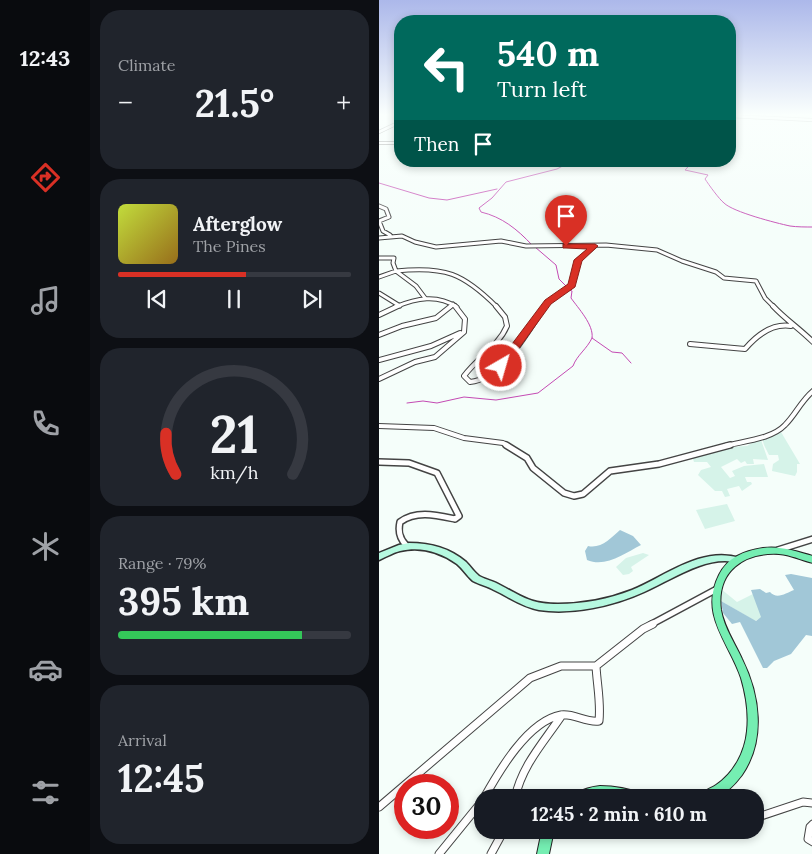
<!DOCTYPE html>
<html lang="en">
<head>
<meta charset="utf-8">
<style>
  :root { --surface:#171b24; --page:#20242c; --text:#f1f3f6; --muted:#9ea1a6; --line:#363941; --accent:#d93025 }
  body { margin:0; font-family:Lora,serif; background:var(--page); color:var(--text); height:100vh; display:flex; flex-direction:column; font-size:19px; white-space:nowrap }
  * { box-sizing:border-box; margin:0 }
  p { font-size:16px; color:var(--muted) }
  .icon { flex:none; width:28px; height:28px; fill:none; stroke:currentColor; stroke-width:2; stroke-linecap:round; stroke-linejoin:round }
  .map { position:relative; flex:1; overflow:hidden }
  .sheet { display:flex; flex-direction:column; gap:10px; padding:10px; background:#0d0f14; width:289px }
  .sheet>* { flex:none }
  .top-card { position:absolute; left:15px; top:15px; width:342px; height:152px; border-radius:20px; box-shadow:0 2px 8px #0003; background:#00695c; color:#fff; overflow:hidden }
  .speed { position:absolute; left:15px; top:774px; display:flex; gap:10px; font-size:25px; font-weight:700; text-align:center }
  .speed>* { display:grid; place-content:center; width:65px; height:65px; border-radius:50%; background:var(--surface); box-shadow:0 2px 8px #0003; line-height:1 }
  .speed .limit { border:8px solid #d22; background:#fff; color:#111 }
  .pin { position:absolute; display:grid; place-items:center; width:42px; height:42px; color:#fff; margin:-51px -21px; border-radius:50% 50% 50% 0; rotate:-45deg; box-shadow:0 0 5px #0007 }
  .pin .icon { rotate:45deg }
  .me { position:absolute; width:55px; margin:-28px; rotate:38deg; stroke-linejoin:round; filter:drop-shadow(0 0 4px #0008) }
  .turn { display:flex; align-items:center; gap:18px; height:105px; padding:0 20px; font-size:22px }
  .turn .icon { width:65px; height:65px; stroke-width:2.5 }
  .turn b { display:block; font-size:35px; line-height:42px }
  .then { display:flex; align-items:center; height:48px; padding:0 20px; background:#0003; gap:10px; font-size:19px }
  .big { font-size:38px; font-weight:700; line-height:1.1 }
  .sheet .widget { flex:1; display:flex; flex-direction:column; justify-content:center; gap:8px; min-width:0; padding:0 18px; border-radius:20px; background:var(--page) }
  .sheet .dial { align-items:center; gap:0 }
  .dial svg { height:130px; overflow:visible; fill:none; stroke:var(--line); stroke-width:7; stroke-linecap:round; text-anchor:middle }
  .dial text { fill:var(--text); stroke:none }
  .song { display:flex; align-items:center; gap:15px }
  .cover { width:60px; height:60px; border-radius:8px; background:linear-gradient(135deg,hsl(70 70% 55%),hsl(40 70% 35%)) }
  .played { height:5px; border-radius:2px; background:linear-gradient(90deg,var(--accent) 55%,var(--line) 55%) }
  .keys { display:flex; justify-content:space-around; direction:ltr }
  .heat { display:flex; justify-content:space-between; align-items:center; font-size:28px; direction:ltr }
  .charge { height:8px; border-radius:4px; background:linear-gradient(90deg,#34c759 79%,var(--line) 0) }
  .trip { position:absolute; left:95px; top:789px; width:290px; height:50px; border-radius:20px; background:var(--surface); box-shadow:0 2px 8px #0003; font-weight:700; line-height:50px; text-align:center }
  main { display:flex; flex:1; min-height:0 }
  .tab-bar { display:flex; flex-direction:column; width:90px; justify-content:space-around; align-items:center; background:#090b0e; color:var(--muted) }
  .tab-bar .icon { width:35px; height:35px }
  .tab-bar .active { color:var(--accent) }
  .tab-bar b { font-size:22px; color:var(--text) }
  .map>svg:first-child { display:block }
</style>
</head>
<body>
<main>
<nav class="tab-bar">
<b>12:43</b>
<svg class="icon active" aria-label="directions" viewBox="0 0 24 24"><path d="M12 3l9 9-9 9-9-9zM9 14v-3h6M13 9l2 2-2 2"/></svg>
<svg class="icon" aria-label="music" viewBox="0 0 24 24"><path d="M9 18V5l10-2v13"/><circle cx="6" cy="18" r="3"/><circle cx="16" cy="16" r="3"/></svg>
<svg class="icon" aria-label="phone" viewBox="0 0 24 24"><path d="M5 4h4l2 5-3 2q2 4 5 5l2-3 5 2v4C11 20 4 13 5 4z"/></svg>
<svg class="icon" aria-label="climate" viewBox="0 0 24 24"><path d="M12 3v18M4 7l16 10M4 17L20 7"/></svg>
<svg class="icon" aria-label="car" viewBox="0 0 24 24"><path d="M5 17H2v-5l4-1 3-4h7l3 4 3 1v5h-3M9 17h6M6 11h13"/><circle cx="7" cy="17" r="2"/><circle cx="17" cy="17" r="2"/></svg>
<svg class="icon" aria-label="filters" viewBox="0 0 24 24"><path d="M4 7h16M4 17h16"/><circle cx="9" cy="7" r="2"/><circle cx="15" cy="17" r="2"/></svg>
</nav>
<section class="sheet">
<div class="widget"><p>Climate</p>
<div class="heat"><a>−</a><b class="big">21.5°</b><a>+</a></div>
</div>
<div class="widget">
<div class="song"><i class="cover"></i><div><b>Afterglow</b><p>The Pines</p></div></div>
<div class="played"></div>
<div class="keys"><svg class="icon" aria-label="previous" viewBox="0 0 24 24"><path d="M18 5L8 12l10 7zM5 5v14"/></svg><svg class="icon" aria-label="pause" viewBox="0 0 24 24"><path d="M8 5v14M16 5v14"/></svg><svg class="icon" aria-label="next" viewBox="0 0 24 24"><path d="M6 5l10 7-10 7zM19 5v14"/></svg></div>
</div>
<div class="widget dial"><svg viewBox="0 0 100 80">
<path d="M14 69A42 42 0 1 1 86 69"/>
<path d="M14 69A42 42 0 0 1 8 44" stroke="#d93025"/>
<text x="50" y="56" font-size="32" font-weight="700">21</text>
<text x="50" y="72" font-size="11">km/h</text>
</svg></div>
<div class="widget"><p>Range · 79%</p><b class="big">395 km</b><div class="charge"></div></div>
<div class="widget"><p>Arrival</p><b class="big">12:45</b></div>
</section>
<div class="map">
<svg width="434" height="854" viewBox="0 0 434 854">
  <rect width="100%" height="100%" fill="#f5fefa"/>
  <path fill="#d6f3e9" d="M402,432l19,32h-3v8l-2,4 -23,-5 1,-7 6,-4 -1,-5h-9l-5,-10 -2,-7z
    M382,440l7,20 -15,-1 1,5h-7l-2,-3 -4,2 -4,-4 -16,8 9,11 5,-2 -3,-5 12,-5 20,-2 4,13h-23l2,5h4l1,2 -10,7 -3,-5 -12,3 3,7 -5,1 -3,-6h-7l-17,-16 3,-5 10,-3 -4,-5h-13l-2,-6 36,-9 19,-1 8,-5z
    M348,504l8,17 -30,8 -9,-19z
    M264,553l6,2 -18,12 2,4 -4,3 -6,1 -7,-8 10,-9z
    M342,589l16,13 16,-8 9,23 -7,4 -34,-20z"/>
  <path fill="#a1c7d7" d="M241,530l13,6 8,9c-16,8 -35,23 -54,15l-2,-9 3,-5c13,3 23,-8 32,-16z
    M412,574l21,4v58l-6,-1 -15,19 -17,7 -7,7h-4l-23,-46 -8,2 -9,-11 -2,-12 35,20 5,-4 -10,-27 9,-1 6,4 4,-1c7,8 16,1 24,-2l-9,-15z"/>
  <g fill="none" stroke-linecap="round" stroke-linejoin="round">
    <path stroke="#c44ab3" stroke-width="1" d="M278,161l31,6 -3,3 23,5 -3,4c4,6 14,20 19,24 9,9 52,20 66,23 7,1 15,1 23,1
      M0,183l50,15 18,2 50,-11
      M153,245c-15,-16 -30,-28 -51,-33l-2,-4 13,-10 14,-16 51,-13 15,-8
      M156,247l21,18 3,14 8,8
      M191,290l2,1 -1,7c7,10 23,27 21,40l20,14 10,1 9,10
      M28,403l16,-2 14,2 27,-6 32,3 42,-7 35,-27c4,-11 14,-17 19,-28"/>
    <g stroke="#444" stroke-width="4">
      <path id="minor-far4" d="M351,116l83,4
        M0,132l21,-10
        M0,143h21"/>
    </g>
    <g stroke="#444" stroke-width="5">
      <path id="minor-far3" d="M0,206l7,3 3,8 -10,4
        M0,221l4,10 7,4
        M0,238l23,-2 13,6 21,5 65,-6 25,5 80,-1 51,5 25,11 34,11 8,6 32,3 9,17 9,9
        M0,258h15l-1,5 3,8c49,-5 67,2 101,36
        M0,277l17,-6 20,15 9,12
        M0,293l21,13
        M16,307c22,-9 42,-13 62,0
        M71,307l3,-3
        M165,307l4,-5 24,-16 6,-26 17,-14"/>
    </g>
    <g stroke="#444" stroke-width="6">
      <path id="minor-far2" d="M117,306l9,11 2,9c-9,21 -30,32 -43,50l6,6c33,-3 57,-50 75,-76
        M394,306c12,13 27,23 40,36
        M0,315l19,-9
        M0,335l23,-9 34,-8 15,-12
        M311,344l55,5c12,-14 27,-26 46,-23
        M0,360l52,-14 29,-13
        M0,379l36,-17 20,-5 29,-25 1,-13 -10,-13
        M0,426l55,2 30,10 39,5 5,3
        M346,446c19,-5 47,-7 60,-21 11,-11 16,-24 28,-34"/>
    </g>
    <g stroke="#444" stroke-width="8">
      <path id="minor-far1" d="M127,445l21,13 6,10 31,25 10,3 9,-2 27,-23 49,-7 71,-19
        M0,462l30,1 28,10 22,43 -4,3c-19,-4 -39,-9 -55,3 -2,9 -1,16 6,23
        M399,550l35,-11
        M271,625l67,-36"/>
    </g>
    <g stroke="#444" stroke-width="9">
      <path id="minor" d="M105,798c15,-27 44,-77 77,-83 13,-2 25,8 38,6 2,-19 -2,-36 -3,-55
        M136,798c7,-33 29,-56 47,-83
        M0,807l151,-129 31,-12h35l47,-37 10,-5
        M376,818l48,-16 10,1
        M434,824l-3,3 -2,12 5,3
        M60,854l44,-54
        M112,854l13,-24"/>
    </g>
    <g stroke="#333" stroke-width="3">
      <path id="secondary" d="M30,543c21,0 41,5 57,19 5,5 8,10 13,14 7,4 15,5 21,9 23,12 30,19 58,19 25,0 51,-5 74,-14 34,-14 69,-44 108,-32l1,2 -1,2c-6,1 -10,-1 -15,-1 -9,0 -18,2 -26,5 -20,7 -37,18 -55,26 -30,14 -72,23 -105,18 -17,-3 -30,-13 -45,-20 -6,-4 -14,-5 -21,-9 -6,-5 -10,-12 -16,-17 -17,-12 -36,-18 -57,-13 -8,2 -14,6 -21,9v-7l20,-8z"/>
    </g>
    <g stroke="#222" stroke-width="2">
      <path id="primary" d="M384,548c19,-2 31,3 50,8v7c-12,-3 -22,-8 -34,-9 -35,-2 -63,17 -58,56 3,18 14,33 21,49 18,36 24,81 0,116 -6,8 -15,18 -25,22 -6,2 -14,1 -19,1 3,-7 12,-9 18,-13 18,-12 29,-33 31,-54 2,-18 -1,-36 -6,-53 -12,-36 -42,-63 -22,-103 9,-18 25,-24 44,-27z
        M221,786c14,0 30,3 43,8l1,4h-72l1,-4c9,-4 17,-7 27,-8z
        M163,830h12l-5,24h-12z"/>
    </g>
    <use href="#minor-far4" stroke="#fff" stroke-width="2.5"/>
    <use href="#minor-far3" stroke="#fff" stroke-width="3"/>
    <use href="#minor-far2" stroke="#fff" stroke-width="4"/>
    <use href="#minor-far1" stroke="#fff" stroke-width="5"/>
    <use href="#minor" stroke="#fff" stroke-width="7"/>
    <use href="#secondary" fill="#b6f9e0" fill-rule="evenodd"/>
    <use href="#primary" fill="#75eeb2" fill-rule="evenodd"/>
  </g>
  <linearGradient id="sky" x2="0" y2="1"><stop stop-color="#acb8ea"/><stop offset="0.49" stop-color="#fafffd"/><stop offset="1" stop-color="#fafffd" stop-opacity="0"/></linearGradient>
  <rect width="434" height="234" fill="url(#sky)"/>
  <path fill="#d93025" stroke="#8d1f18" d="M184,244h32l3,2 -16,15 -7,26 -24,17 -47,65h-7v-5l48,-64 23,-16 6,-24 13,-11 -21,-1h-3z"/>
</svg>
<div class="speed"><div class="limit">30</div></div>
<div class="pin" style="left:187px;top:246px;background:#d93025"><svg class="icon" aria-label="arrive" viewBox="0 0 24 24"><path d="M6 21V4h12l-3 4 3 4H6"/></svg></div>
<svg class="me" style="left:122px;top:366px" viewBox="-20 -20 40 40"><circle r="17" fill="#d93025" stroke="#fff" stroke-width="3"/><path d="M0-11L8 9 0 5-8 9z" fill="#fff"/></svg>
<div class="trip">12:45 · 2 min · 610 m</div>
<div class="top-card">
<div class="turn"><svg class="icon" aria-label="left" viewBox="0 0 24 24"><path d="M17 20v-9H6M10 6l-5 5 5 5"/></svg><div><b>540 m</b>Turn left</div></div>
<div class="then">Then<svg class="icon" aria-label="arrive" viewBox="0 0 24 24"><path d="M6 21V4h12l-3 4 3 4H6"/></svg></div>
</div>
</div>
</main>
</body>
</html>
